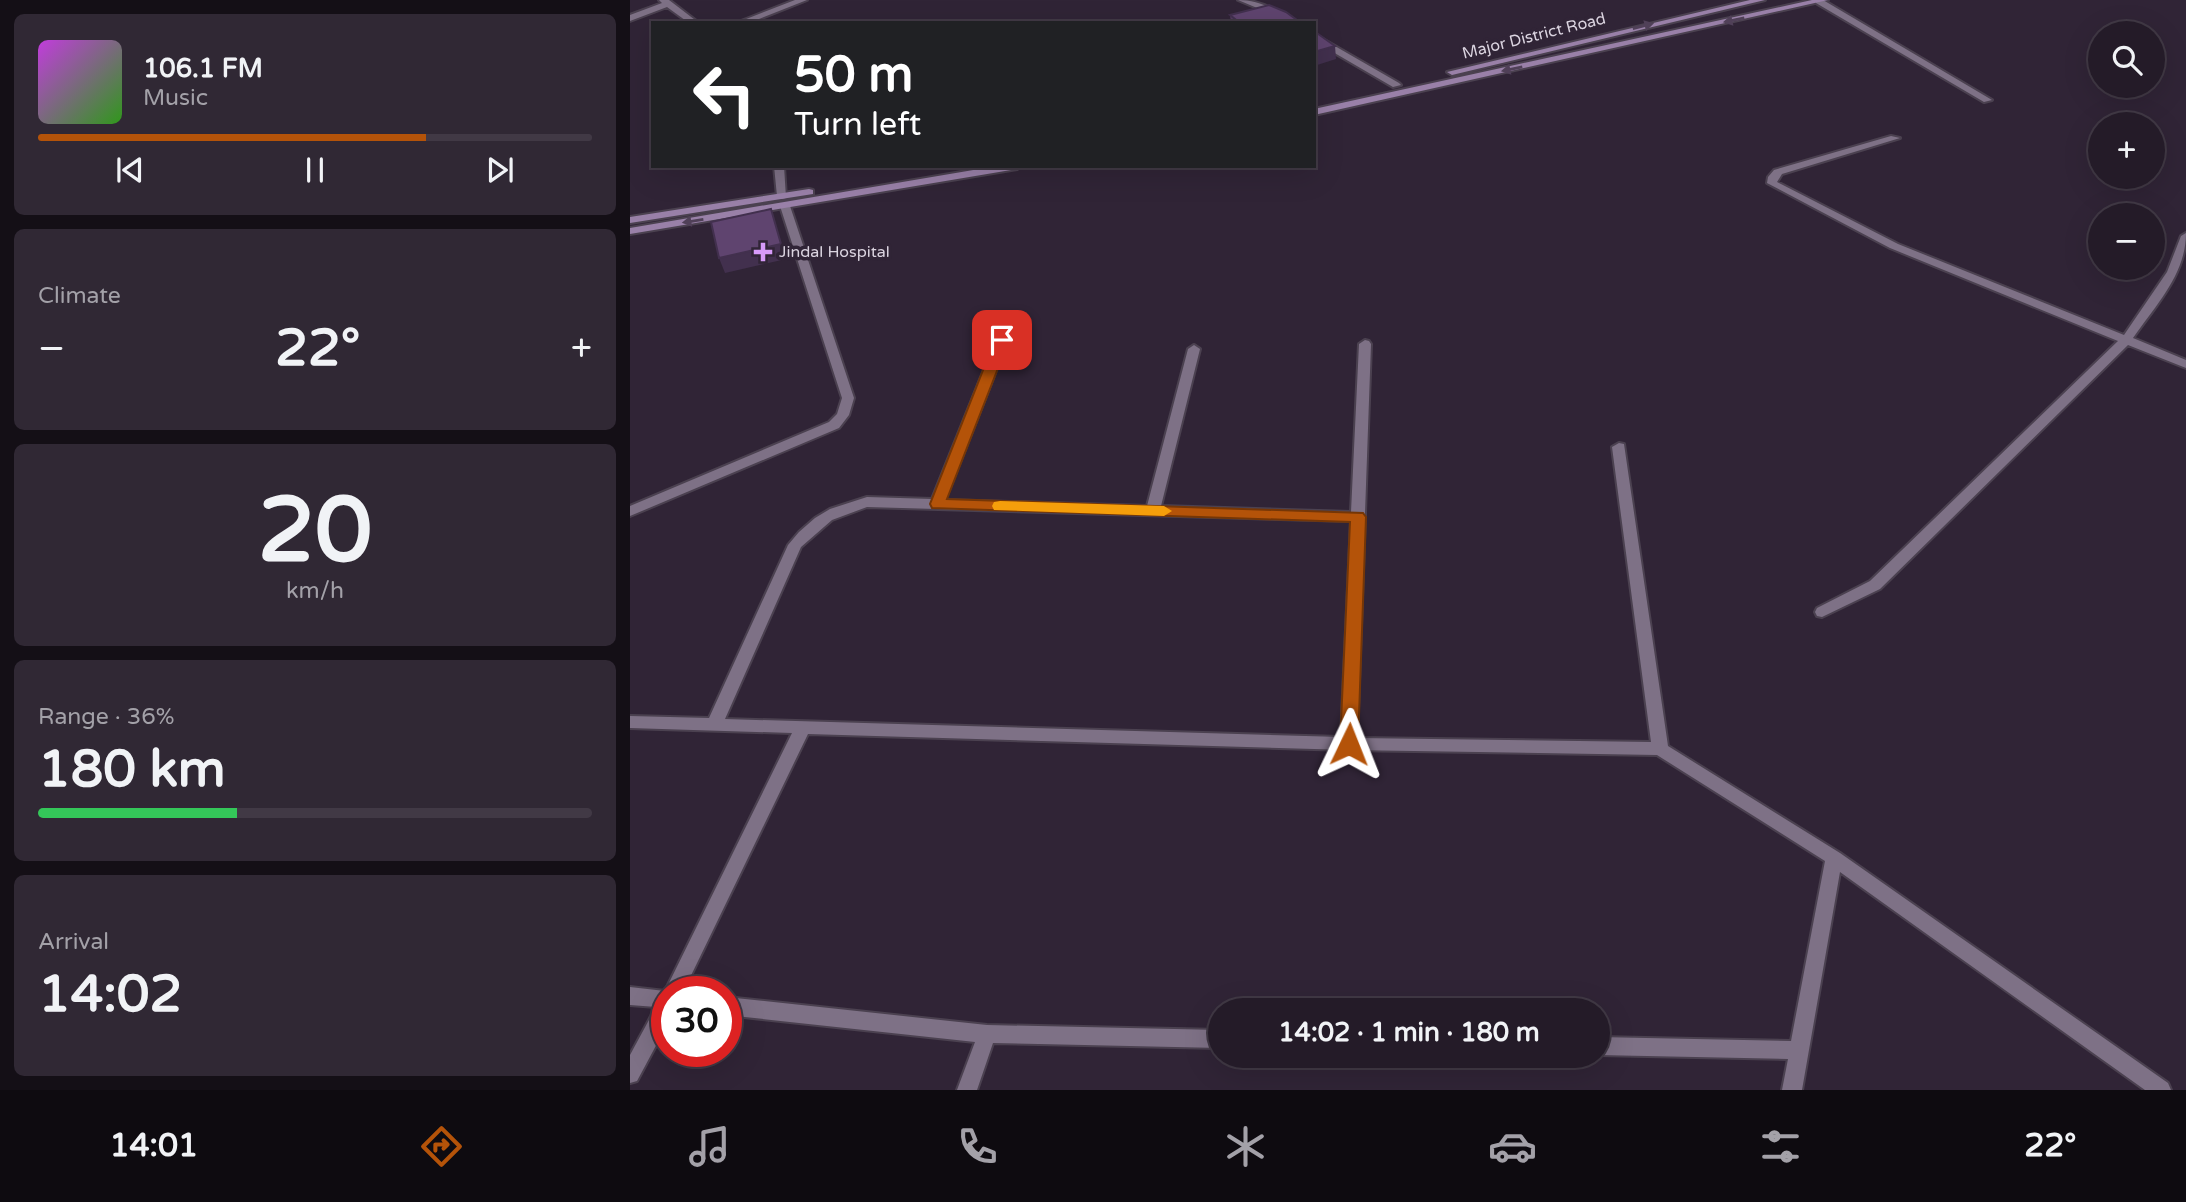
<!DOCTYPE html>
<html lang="en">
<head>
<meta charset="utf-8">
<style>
  :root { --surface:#241b28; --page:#302834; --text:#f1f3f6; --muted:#a3a1a8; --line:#413945; --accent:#b45309 }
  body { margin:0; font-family:"Varela Round",sans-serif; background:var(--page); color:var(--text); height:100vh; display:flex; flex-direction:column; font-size:26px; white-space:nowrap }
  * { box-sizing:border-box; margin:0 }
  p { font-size:23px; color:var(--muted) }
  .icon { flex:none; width:38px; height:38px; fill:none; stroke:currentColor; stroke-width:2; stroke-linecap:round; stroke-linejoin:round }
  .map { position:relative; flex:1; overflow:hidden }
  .sheet { display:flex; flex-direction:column; gap:14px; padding:14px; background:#140f16; width:630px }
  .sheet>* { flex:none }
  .hud { position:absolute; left:21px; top:21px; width:665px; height:147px; border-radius:0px; box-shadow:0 7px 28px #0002,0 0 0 2px var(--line); background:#202124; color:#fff; overflow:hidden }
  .buttons { position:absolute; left:1458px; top:21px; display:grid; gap:14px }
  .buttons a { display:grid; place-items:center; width:77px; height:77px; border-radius:50%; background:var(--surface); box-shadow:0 7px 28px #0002,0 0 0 2px var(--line); font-size:35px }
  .speed { position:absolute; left:21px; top:976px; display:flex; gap:14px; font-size:35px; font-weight:700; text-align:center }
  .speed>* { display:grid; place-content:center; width:91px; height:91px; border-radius:50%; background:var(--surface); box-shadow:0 7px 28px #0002,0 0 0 2px var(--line); line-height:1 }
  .speed .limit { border:10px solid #d22; background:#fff; color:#111 }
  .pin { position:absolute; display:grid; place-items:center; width:60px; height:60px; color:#fff; margin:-30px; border-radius:14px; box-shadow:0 4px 10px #0006 }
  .me { position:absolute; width:77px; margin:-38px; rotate:2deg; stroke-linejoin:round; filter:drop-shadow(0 0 5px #0008) }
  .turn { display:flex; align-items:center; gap:24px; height:147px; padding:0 28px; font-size:32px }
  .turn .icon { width:91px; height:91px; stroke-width:2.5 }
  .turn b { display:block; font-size:49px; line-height:60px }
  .big { font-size:52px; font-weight:700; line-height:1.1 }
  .sheet .tile { flex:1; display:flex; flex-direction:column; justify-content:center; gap:10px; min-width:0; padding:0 24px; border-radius:10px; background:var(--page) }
  .sheet .dial { align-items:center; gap:0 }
  .dial b { font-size:91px; line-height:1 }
  .song { display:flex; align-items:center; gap:21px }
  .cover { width:84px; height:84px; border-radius:10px; background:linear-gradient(135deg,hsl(290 70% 55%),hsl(110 70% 35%)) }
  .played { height:7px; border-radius:4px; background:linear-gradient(90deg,var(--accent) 70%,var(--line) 70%) }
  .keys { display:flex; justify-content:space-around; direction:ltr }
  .heat { display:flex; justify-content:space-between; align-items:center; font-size:38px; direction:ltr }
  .charge { height:10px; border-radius:5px; background:linear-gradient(90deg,#34c759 36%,var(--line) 0) }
  .trip { position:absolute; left:578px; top:998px; width:402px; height:70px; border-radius:35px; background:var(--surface); box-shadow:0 7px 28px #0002,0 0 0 2px var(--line); font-weight:700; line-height:70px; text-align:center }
  .tabs { display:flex; height:112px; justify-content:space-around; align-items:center; background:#0e0b10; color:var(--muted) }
  .tabs .icon { width:49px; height:49px }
  .tabs .active { color:var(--accent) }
  .tabs b { font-size:32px; color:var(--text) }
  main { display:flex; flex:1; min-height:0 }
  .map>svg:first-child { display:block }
</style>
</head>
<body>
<main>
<section class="sheet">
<div class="tile">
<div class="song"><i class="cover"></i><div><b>106.1 FM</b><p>Music</p></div></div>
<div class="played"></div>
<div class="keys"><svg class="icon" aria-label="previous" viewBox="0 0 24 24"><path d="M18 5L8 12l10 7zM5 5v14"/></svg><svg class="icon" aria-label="pause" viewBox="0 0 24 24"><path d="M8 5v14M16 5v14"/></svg><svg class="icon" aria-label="next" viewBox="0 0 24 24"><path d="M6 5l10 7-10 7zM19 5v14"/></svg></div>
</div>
<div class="tile"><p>Climate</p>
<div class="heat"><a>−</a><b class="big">22°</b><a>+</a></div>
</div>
<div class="tile dial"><b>20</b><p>km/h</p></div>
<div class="tile"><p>Range · 36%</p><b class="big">180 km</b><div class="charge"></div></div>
<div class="tile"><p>Arrival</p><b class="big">14:02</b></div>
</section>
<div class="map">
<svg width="1556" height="1090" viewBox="0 0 1556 1090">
  <rect width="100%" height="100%" fill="#302436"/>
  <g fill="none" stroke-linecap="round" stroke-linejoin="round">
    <g stroke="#4b4150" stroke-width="4">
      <path id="street" d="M29,0h10l30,23h-10l-22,-16 -37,14v-6l32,-12z
        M165,0h12l-58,23h-13z
        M608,0c21,0 40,10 56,23h-11l-21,-13z
        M1185,0h8l169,100 -8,2 -168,-99z
        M684,34l85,49 2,2 -8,2 -79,-46z
        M1261,136l9,2 -118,36 -5,8 121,62 226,91 43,-63 14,-36 5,-3c0,41 -30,72 -53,105l53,22v8l-58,-23 -248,244 -58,28 -5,-1 -2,-4 2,-4 53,-27 248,-240 -228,-93 -123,-65 1,-6 6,-7z
        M144,166h10l2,32 -4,1 -5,-3z
        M155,203l5,3 64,192 -5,17 -10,13 -209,88v-10l199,-84 8,-8 5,-16 -62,-192z
        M372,336l6,4 -63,160 202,6 41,-157 6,-4 6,4 -39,157 190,6 8,-168 6,-4 4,1 2,3 -14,394 294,4 -39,-295 7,-4 5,1 44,302 172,107 328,230 3,7h-26l-305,-218 -38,218h-20l6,-31 -190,-4v-18l193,4 34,-180 -168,-106 -308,-5 -541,-16 -125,258h-16v33l-30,56 -7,2v-28l26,-48 -26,-2v-18l35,4 127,-258 -162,-5v-12l79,2 79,-173 11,-13 16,-14 15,-9 37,-12 65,2 64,-159zM237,507l484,14 -10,216 -616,-18 76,-172 31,-27z
        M96,997l261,28 233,5v18l-227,-5 -16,47h-20l18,-48 -249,-27z"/>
    </g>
    <g stroke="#4b4150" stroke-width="4">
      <path id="secondary" d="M1120,0h15l-313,75 -5,-3z
        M1182,0h16l-514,115v-6z
        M367,166h25l-5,3 -387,65v-6z
        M179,189l4,1v4l-183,29v-6z"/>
    </g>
    <use href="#street" fill="#7e7186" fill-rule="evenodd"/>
    <use href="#secondary" fill="#9980a8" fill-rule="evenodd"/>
  </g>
  <path fill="#523a5f" d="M600,15l71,8h-70z"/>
  <path fill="#42304e" d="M705,46l1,13 -22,7v-14z
    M141,209l15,50 -61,14 -6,-15z"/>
  <path fill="#5f446f" stroke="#42304e" stroke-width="2" d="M639,5l17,7 15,11h-61l-10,-8z
    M684,31l21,15 -21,6z
    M141,209l10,35 -62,14 -8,-36z"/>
  <defs><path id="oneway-solid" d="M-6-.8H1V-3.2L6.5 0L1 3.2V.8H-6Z" transform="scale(1.75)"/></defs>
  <g fill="#504058">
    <use href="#oneway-solid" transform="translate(1104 20) rotate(168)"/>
    <use href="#oneway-solid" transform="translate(1013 26) rotate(-14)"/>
    <use href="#oneway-solid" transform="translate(882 69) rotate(168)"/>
    <use href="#oneway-solid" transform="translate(63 221) rotate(171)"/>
  </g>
  <path fill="#b45309" stroke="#753606" stroke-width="2" d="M372,336l7,4 -62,159 416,14 3,4 -8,227 -3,5 -6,2 -7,-2 -2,-5 10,-222 -418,-14 -2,-4 65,-164z"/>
  <path fill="#f59e0b" d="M370,501l164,5 8,5 -8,5 -170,-6 -2,-4 2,-4z"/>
  <path fill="#d79bf9" stroke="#302436" stroke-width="2.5" d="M129.5 241.5h7v7h7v7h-7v7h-7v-7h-7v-7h7z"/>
  <g text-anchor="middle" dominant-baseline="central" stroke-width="7" stroke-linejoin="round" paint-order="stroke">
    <g font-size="16" fill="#dbd4e0" stroke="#302436">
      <text transform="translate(904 36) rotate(-14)">Major District Road</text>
    </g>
    <g font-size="16" fill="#dbd4e0" stroke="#302436" text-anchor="start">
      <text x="149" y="252">Jindal Hospital</text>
    </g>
  </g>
</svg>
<div class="buttons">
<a><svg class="icon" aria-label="search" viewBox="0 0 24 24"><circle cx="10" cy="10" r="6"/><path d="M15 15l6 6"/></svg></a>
<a>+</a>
<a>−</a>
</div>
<div class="speed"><div class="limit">30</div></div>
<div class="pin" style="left:372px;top:340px;background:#d93025"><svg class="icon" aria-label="arrive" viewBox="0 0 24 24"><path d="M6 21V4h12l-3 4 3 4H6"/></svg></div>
<svg class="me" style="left:719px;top:744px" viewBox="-20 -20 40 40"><path d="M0-17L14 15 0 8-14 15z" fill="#b45309" stroke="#fff" stroke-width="4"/></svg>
<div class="trip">14:02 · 1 min · 180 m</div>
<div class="hud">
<div class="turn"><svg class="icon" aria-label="left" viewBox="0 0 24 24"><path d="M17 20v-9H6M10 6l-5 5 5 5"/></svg><div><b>50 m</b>Turn left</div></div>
</div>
</div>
</main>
<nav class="tabs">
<b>14:01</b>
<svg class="icon active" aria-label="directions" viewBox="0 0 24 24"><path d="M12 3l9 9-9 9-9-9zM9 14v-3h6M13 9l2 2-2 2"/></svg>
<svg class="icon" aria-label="music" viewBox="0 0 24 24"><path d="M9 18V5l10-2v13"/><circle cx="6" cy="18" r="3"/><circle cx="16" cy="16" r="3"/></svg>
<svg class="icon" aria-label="phone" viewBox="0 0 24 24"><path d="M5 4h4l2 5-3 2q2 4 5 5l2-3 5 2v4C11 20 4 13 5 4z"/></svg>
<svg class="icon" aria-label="climate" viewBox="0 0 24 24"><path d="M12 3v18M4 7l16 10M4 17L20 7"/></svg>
<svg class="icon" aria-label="car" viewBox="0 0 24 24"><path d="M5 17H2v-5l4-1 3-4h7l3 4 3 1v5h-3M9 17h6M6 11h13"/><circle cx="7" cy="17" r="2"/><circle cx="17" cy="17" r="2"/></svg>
<svg class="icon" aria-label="filters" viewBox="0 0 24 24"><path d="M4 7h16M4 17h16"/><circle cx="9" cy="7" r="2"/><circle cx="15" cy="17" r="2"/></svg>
<b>22°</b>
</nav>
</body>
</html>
